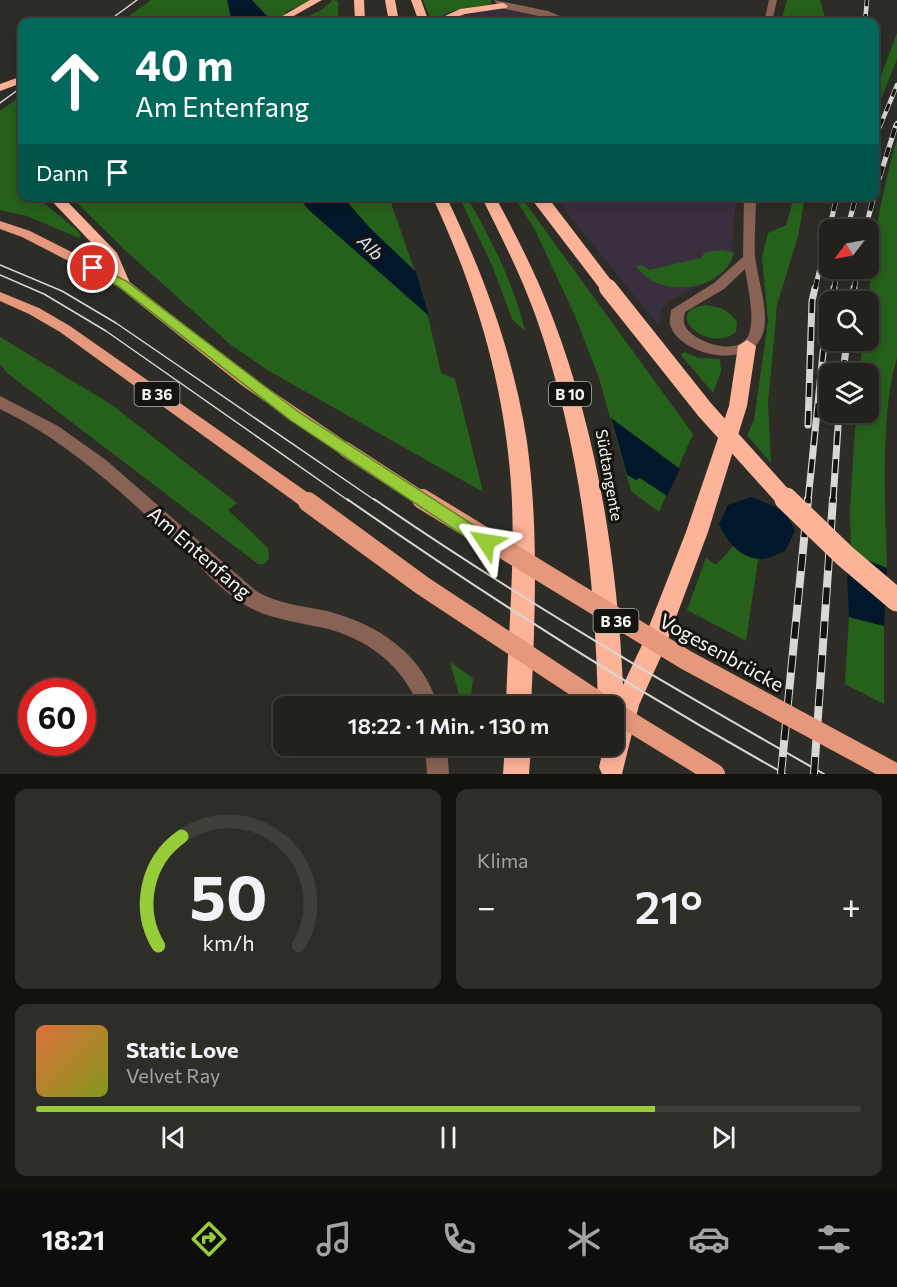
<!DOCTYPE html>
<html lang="de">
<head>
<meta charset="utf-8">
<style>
  :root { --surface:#22211c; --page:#2e2e29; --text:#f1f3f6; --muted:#a2a3a3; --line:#3f3e3b; --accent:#97cb38 }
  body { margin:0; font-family:Commissioner,sans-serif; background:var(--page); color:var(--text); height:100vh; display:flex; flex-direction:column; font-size:22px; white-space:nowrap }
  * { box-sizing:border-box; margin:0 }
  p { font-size:20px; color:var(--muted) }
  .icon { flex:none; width:33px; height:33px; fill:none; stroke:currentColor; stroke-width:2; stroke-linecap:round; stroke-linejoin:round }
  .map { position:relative; height:774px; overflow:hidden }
  .sheet { display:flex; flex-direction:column; gap:15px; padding:15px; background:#13120f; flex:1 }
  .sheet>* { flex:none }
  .guide { position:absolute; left:18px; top:18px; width:861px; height:183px; border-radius:12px; box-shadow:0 3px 15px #0003,0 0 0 2px var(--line); background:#00695c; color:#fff; overflow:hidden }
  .needle { width:39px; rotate:238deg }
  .buttons { position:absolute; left:819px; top:219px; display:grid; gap:12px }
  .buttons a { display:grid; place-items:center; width:60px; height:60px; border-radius:12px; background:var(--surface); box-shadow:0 3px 15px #0003,0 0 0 2px var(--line); font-size:30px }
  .speed { position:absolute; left:18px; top:678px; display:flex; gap:12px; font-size:30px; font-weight:700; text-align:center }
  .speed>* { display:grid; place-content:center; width:78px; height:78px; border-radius:50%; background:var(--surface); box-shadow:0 3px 15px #0003,0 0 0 2px var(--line); line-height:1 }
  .speed .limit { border:9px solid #d22; background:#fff; color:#111 }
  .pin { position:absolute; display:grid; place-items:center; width:51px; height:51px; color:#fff; margin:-26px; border:3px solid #fff; border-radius:50%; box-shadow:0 2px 6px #0007 }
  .me { position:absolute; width:66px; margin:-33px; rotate:303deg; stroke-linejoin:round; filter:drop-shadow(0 0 4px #0008) }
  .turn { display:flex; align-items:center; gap:21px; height:126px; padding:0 18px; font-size:27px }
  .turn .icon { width:78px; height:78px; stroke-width:2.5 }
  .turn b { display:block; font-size:42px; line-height:51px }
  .then { display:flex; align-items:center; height:57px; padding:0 18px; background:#0003; gap:12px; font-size:22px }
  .big { font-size:45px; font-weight:600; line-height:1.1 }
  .sheet .tile { flex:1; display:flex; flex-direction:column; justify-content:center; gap:9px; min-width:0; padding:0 21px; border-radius:12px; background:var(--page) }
  .sheet .dial { align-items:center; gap:0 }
  .dial svg { height:156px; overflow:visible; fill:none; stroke:var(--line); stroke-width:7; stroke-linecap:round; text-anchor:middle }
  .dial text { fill:var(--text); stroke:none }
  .song { display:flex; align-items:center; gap:18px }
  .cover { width:72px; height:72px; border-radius:9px; background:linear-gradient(135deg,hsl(20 70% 55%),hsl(70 70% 35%)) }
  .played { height:6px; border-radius:3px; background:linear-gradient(90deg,var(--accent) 75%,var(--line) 75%) }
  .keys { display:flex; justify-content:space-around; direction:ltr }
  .heat { display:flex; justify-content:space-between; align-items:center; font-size:33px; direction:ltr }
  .sheet .tiles { flex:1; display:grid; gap:15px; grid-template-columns:1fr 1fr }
  .tile:last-child { grid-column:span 2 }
  .trip { position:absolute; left:273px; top:696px; width:351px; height:60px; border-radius:12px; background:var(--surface); box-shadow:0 3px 15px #0003,0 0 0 2px var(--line); font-weight:600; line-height:60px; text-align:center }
  .tab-bar { display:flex; height:96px; justify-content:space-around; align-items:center; background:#0e0d0b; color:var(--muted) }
  .tab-bar .icon { width:42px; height:42px }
  .tab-bar .selected { color:var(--accent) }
  .tab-bar b { font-size:27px; color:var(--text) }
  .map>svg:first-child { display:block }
</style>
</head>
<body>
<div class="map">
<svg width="897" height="774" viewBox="0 0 897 774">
  <rect width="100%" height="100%" fill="#2e2c26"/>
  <path fill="#392f3e" d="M499,10h16l49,12h-119l23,-9z
    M554,197h182l-5,66 -26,20 -37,18 -6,6 -3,19z"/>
  <path fill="#26611c" d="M151,0h160l-25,12v10h-165z
    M333,0l5,1v21h-42l27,-13z
    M423,0h68v4l-35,6 -25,10z
    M787,0h33l6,22h-45z
    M897,33v26l-16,40 -5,-1 5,-23z
    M22,95v101l14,1 40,32 5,6 -2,3 -52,-22 -27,-6v-99z
    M897,140v218c-17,55 -12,151 -10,210l-36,-14 -1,-46 6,-95 12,-1v-38l-9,-1 4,-32 5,-1c0,-65 9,-136 29,-200z
    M71,197h318l34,98 18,78 14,6 28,113 -214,-121 -38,-26 -104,-93z
    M459,197h8c24,42 47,87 58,134l-13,-12 -20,-54z
    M514,197h7l172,237 -34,78 -28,-21 -32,-113 -23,-60 -42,-90z
    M794,197h11l-7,39 -21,69 -9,99 3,59 -24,-28 7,-15 14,-99 -6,-64 6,-24 18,-8z
    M723,250l11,3c-10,39 -76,47 -98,13l6,-1 7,5 52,-12 4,-6z
    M706,305c14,2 23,5 31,17l-1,10c-29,23 -76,-22 -30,-27z
    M0,337l112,68 125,98 -9,7 40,38 1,10 -4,6h-7l-251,-191 -7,-9z
    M684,352l14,6 22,1 1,12 -8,22 -32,-38z
    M740,539l19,14 -13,88 -59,-31 19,-52 10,7z
    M849,617l35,9v78l-39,-20z
    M450,662l23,16 -3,28h-8z"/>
  <path fill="#001829" d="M227,0h25l15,16v6h-35z
    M298,197h45l27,31 46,44 13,44 -120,-106z
    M611,418l69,51 -13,27 -27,-18 -4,2 -9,-5z
    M851,554l36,14 -3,58 -35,-9 -2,-45z"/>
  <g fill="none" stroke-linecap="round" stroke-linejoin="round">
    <path fill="#001829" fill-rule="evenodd" d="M751,497l34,14 10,20 -10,20c-6,2 -16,8 -23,8 -22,0 -35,-18 -43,-35l9,-19z"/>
    <path fill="#886355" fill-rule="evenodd" d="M494,0l54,11 24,10c-6,2 -60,-11 -72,-13z
      M769,0h8l-5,22h-8z
      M744,196h12c0,20 -2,41 -1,60 2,23 17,61 6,82 -15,32 -84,16 -91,-14 -1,-4 1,-10 1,-14l43,-27 29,-26zM745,269c3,19 10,47 4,65 -9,24 -55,9 -64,-8 -2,-4 -1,-9 0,-14l39,-23z
      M0,396l58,30 48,34 150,131c22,13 47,15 71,20 51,13 96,43 111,95h-20c-15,-41 -52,-68 -94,-78 -27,-6 -55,-9 -79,-23 -27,-16 -48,-43 -71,-64 -54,-50 -107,-100 -174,-132z
      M425,746h22l2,28h-22z"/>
    <path fill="#e5987c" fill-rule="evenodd" d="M0,221l30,10 97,49 123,96 101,69 2,4 -2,4h-12l-99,-69 -123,-98 -95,-49 -22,-8z
      M0,292l39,16 31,18 244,171 3,5 -3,5 -6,2 -6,-2 -242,-175 -31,-18 -29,-13z"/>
    <path fill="#fdb398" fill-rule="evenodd" d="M310,0h12l-39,22h-11z
      M354,0h10l1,22h-10z
      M385,0h10l4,22h-10z
      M411,0h10l8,22h-10z
      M503,3l5,3 -2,2 -41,6 -21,8h-12l28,-13z
      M22,76v7l-22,8v-7z
      M47,196h15l55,57 13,30 -2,3h-12l-11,-29z
      M432,196h14c38,79 68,160 81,246 12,87 8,178 4,264h-25c2,-74 10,-149 5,-222 -7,-102 -36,-196 -79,-288z
      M481,196h14c21,39 41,78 57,120 45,117 65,243 71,369l18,-38 45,-115 43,-126 9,-60 9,-6 9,6 -9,60 -39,126 -45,120 -24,53 -17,69h-20l-3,-7 5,-21h10v-40h-16c-3,-133 -18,-263 -62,-389 -15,-42 -35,-81 -55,-121z
      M505,746h26l-2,28h-26z"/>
    <path stroke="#d9d8d4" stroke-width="1.5" d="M107,22l30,-22
      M0,103l22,-16
      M0,265l62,26 54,32 260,178
      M0,275l44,19 62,37 243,170"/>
    <path stroke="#d9d8d4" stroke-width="2" d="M347,499c142,99 287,191 438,275
      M374,499c145,100 297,188 450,275"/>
    <g stroke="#d9d8d4" stroke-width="4.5">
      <path id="rail-far3" d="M865,22l2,-22
        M880,126l17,-41
        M896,126l1,-3"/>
    </g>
    <g stroke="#d9d8d4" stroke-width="5">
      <path id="rail-far2" d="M874,140l6,-15
        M874,195l22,-70
        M847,230l9,-34
        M865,230l9,-34
        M815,289l22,-93
        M834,289l4,-21
        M854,289l4,-21"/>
    </g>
    <g stroke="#d9d8d4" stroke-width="7">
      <path id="rail-far1" d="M832,302l2,-14
        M852,302l2,-14
        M843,374l4,-34
        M808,425l4,-124 3,-13
        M808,501l15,-148 7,-37
        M833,501l6,-89"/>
    </g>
    <g stroke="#d9d8d4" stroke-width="8">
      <path id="rail" d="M781,774l27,-275
        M814,774l19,-275"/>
    </g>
    <use href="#rail-far3" stroke="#151411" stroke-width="3" stroke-dasharray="8" stroke-linecap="butt"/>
    <use href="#rail-far2" stroke="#151411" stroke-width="4" stroke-dasharray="10" stroke-linecap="butt"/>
    <use href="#rail-far1" stroke="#151411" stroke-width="4.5" stroke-dasharray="14" stroke-linecap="butt"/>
    <use href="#rail" stroke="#151411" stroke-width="6" stroke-dasharray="17" stroke-linecap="butt"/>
    <path stroke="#e5987c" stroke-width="15" d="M345,449l80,52"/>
    <path stroke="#e5987c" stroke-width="20" d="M422,499l264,161 211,114
      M308,502l115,84 182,120
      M614,712l101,62"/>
    <path stroke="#fdb398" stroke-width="14" d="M538,196l71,93"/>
    <path stroke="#fdb398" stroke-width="18" d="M608,288l97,122 82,91"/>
    <path stroke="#fdb398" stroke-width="23" d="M786,499l59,57 52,44"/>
  </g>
  <path fill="#97cb38" stroke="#628424" stroke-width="1.5" d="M89,266h8l29,15 174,132 192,124 3,5 -3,5h-11l-191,-127 -172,-134 -29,-15z"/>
  <g text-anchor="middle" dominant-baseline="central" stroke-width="6" stroke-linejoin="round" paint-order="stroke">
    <g fill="#151411" stroke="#b2b2ae" stroke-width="1.5">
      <rect x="134.5" y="382" width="45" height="24" rx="4.5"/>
      <rect x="549" y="382" width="42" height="24" rx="4.5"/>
      <rect x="593.5" y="609" width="45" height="24" rx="4.5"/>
    </g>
    <g font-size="15" font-weight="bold" fill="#f6f5f1">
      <text x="157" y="394">B 36</text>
      <text x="570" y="394">B 10</text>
      <text x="616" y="621">B 36</text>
    </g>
    <g font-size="16" fill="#f6f5f1" stroke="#151411">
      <text transform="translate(610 475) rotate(80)">Südtangente</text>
    </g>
    <g font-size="18" font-style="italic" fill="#d4e7f7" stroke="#151411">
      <text transform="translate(371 247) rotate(45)">Alb</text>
    </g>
    <g font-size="20" fill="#f6f5f1" stroke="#151411">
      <text transform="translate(200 552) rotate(41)">Am Entenfang</text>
      <text transform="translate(722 652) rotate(29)">Vogesenbrücke</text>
    </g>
  </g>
</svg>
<div class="buttons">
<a><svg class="needle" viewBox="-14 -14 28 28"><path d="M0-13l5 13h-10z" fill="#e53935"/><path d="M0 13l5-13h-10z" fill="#a2a3a3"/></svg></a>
<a><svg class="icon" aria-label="search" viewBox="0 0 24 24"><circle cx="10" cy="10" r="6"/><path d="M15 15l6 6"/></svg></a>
<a><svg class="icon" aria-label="layers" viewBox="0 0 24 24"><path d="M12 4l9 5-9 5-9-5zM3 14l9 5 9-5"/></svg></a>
</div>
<div class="speed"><div class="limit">60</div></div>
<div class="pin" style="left:93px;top:268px;background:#d93025"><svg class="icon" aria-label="arrive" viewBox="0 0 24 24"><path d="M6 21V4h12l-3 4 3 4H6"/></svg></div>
<svg class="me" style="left:486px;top:542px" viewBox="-20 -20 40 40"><path d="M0-17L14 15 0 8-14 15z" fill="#97cb38" stroke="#fff" stroke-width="4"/></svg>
<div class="trip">18:22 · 1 Min. · 130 m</div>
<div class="guide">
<div class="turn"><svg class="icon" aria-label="ahead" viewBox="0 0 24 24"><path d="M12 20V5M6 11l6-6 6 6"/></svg><div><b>40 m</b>Am Entenfang</div></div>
<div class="then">Dann<svg class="icon" aria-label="arrive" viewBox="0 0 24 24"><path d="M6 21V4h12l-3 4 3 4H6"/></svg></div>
</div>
</div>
<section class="sheet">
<div class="tiles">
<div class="tile dial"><svg viewBox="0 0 100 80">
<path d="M14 69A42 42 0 1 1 86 69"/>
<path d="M14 69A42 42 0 0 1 26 13" stroke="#97cb38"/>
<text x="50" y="56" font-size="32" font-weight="700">50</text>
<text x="50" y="72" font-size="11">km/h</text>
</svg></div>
<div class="tile"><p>Klima</p>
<div class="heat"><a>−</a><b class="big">21°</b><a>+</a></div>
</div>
<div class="tile">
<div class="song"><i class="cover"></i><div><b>Static Love</b><p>Velvet Ray</p></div></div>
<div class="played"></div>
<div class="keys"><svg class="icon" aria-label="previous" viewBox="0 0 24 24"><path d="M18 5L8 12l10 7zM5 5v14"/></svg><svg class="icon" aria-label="pause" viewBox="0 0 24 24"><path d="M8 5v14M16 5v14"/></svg><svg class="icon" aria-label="next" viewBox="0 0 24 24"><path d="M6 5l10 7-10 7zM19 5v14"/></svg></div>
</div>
</div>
</section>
<nav class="tab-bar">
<b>18:21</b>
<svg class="icon selected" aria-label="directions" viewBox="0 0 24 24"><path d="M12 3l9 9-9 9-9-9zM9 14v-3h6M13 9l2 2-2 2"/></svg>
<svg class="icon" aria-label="music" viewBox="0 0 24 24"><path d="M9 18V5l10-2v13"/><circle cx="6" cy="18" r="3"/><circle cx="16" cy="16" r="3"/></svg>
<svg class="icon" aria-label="phone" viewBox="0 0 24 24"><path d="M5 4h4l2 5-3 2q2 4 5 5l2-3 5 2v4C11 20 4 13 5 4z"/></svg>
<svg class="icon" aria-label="climate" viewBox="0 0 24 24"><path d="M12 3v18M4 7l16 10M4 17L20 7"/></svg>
<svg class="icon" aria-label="car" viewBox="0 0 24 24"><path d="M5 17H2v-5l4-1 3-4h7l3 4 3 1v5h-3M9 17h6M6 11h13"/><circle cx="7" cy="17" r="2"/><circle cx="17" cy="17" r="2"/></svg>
<svg class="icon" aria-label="filters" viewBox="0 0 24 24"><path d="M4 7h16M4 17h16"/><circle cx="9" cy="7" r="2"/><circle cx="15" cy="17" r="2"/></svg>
</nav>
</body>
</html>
